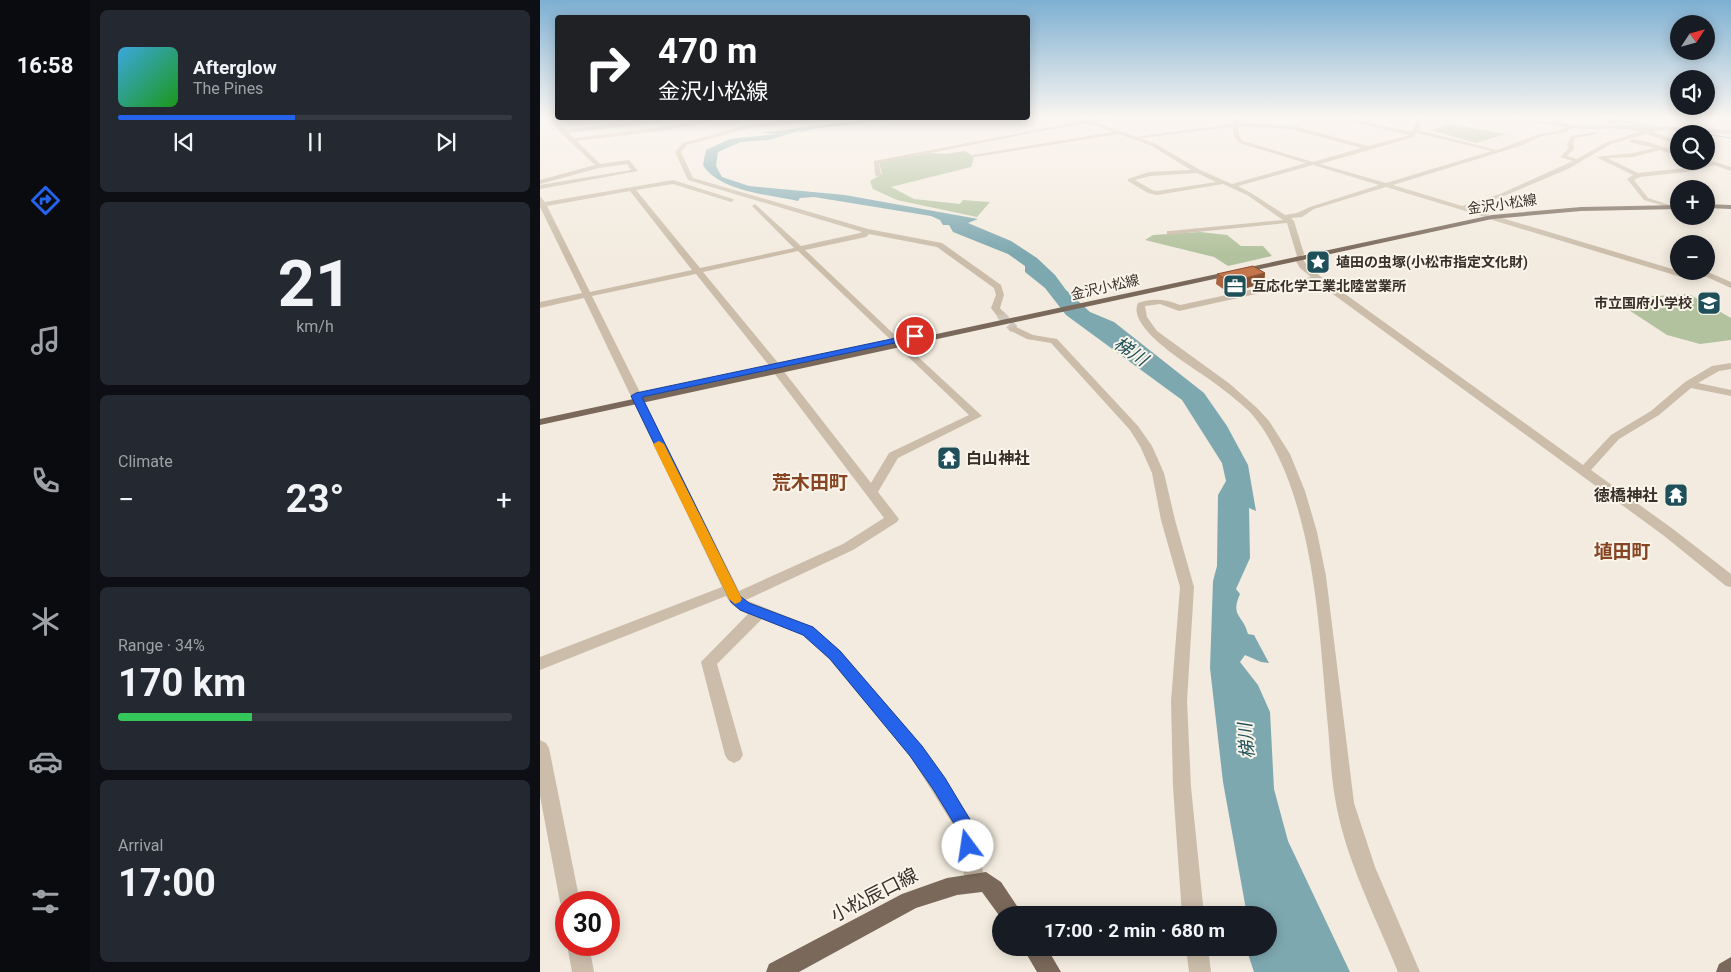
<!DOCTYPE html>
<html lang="en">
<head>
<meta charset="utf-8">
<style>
  :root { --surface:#171b24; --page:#242831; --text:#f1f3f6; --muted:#9ea1a6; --line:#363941; --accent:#2563eb }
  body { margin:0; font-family:Roboto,"Noto Sans JP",sans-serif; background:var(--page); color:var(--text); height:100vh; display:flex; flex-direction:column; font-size:19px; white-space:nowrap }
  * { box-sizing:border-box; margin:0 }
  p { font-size:16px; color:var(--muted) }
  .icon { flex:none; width:28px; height:28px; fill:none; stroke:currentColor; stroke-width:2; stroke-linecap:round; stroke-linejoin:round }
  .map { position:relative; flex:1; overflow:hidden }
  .sheet { display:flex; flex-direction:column; gap:10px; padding:10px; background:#0d0f14; width:450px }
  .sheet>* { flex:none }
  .banner { position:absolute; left:15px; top:15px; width:475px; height:105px; border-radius:5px; box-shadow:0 2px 12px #0003; background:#202124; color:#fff; overflow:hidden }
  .needle { width:32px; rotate:54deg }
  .controls { position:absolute; left:1130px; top:15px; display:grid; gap:10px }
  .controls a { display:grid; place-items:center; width:45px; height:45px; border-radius:50%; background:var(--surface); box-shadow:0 2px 12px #0003; font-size:25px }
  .speed { position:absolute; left:15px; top:891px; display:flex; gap:10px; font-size:25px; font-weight:700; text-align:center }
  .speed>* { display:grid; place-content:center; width:65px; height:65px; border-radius:50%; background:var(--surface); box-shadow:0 2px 12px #0003; line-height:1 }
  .speed .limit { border:8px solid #d22; background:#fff; color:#111 }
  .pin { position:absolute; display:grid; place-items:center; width:42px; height:42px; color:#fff; margin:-21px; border:2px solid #fff; border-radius:50%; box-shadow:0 1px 5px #0007 }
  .me { position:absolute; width:55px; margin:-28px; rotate:346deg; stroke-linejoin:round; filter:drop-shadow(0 0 4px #0008) }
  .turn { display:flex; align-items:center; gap:18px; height:105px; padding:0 20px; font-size:22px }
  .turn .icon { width:65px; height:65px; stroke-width:2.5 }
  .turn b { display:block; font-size:35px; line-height:42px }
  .big { font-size:38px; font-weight:700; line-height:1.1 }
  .sheet .card { flex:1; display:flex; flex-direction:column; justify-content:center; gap:8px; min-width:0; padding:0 18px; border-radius:8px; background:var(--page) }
  .sheet .dial { align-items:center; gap:0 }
  .dial b { font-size:65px; line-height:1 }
  .song { display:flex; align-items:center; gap:15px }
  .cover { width:60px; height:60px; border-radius:8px; background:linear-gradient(135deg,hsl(200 70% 55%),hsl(120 70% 35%)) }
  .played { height:5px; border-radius:2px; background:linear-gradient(90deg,var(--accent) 45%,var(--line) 45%) }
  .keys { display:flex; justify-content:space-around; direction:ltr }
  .heat { display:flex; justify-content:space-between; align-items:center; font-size:28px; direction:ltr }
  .charge { height:8px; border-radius:4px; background:linear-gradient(90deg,#34c759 34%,var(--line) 0) }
  .trip { position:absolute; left:452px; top:906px; width:285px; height:50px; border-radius:25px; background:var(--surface); box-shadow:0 2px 12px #0003; font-weight:700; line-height:50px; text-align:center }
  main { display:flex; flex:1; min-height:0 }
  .tab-bar { display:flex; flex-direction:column; width:90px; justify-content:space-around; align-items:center; background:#090b0e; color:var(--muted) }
  .tab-bar .icon { width:35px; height:35px }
  .tab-bar .on { color:var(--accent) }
  .tab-bar b { font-size:22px; color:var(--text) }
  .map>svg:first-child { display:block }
</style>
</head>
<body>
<main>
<nav class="tab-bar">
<b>16:58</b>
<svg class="icon on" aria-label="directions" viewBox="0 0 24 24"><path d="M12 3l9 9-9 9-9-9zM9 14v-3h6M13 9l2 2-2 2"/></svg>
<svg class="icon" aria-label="music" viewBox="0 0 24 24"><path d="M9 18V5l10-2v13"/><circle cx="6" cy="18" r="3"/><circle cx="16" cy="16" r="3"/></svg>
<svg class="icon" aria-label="phone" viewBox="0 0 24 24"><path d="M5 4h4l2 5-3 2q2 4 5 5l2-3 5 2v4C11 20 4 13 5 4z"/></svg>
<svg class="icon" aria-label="climate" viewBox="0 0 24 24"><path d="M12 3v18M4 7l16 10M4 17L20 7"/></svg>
<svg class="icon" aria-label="car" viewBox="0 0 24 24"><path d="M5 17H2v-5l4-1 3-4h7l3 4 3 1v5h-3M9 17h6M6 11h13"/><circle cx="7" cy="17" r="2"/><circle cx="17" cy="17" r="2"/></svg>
<svg class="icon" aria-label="filters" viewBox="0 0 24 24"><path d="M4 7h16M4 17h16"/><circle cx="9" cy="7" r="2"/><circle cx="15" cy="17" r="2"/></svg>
</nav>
<section class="sheet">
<div class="card">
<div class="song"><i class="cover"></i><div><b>Afterglow</b><p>The Pines</p></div></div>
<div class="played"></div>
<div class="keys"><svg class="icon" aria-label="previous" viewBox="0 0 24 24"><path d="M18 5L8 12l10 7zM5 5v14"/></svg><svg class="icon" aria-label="pause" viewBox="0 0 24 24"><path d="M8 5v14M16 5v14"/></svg><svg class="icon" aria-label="next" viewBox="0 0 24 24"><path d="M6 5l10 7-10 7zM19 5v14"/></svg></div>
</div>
<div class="card dial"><b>21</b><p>km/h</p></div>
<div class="card"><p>Climate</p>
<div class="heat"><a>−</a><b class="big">23°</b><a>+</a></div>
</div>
<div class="card"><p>Range · 34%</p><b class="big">170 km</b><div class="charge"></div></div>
<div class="card"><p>Arrival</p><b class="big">17:00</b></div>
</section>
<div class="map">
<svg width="1191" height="972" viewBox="0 0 1191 972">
  <rect width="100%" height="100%" fill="#f3ebdf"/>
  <path fill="#b2c29e" d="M910,124l56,10 -30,9 -45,-13z
    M425,151l9,6 -3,10 -80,20 23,12 46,5 3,-4 27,2 -13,15 -80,-17 -24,-11 -3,-8 12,-7 -3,-12 51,-9 16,1z
    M660,232l27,3 14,11h22l9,10 -44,10 -14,-9 -69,-17 8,-5z
    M1149,294l42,24v22l-31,4 -33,-9 -55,-36z"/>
  <path fill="#7ea8b0" d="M337,118h25l-90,11 -13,4 3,-3 -33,10 -28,2 -23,10 -2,14 6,11 27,9 96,9 133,24 -10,4 43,18 26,17 18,17 11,15 24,22 24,10 90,71 23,33 21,39 8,46 -7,-3 1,50 -14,31 4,5c-10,23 3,20 8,40l6,1 15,28 -8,-1 -16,-7 -5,7 18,23 12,27 4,77 14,52 62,131h-96l-8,-24h23v-33h-22l-24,-133 -13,-114 3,-87 4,-15 1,-71 8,-14 -4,-18 -40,-63 -116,-85 -21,-27 -20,-16v-6l-17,-12 -55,-22 -4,-7h-6l-3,-5 -9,-4 -117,-19 -14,1 -2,3c-29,-6 -79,-10 -95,-36l3,-15 24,-11 47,-5 -16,-1 6,-1z"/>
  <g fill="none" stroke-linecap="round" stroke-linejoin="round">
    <path stroke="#7ea8b0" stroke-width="1" d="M1061,118l55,9
      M1146,131l16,3
      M1166,134l25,4"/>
    <path stroke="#cec6bb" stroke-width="9" stroke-dasharray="9 5" stroke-linecap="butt" d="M460,314l14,15"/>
    <path fill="#cbbdaa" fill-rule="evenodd" d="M0,118h14l12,12 72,-10 27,2 -96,11 5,5 87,-11 55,-9h10l-65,13 -84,10 23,23 29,-4 9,11 -98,18v-4l91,-15 -4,-6 -28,4 -59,16v-4l55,-15 -34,-32 -11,-14 -10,2z
      M287,118h16l-93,10 -63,17 -6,7 12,26 175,51 74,14 59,42 3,10 -4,13 5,6 -8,2 -6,-8 5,-13 -2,-7 -57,-41 -68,-13 -3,3 -61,13 94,89 1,3 3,1 79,73 -84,42 -20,34 21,27 -2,3 -44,28 -107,50 67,27 28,24 81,95 51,76 12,60 -3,7 -7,3 -7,-3 -3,-7 -8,-51 -47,-75 -81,-97 -26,-24 -41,-16 -45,45 26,91 -3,5 -6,3 -6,-3 -3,-5 -24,-93 47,-48c-9,-4 -17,-8 -22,-18l-186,74v-13l182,-70 -138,-289 -44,10v-6l42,-9 -42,-86v-11l5,6 128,-22 60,19 1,1 -3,2 -58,-18 -37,6 64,78 94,-20 -42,-42 3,-2 46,42 59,-13 2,-1 -174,-52 -13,-28 8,-9 67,-19zM90,191l62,79 -102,22 -43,-86zM258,251l171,164 -80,38 -18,30 -89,-114 -3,-1v-4l-76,-92zM156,274l75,94 3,1v4l110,145 -41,26 -104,47 -147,-295z
      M536,118l13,2 27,-2 -21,4 41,15 97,-13 1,-6h4v5l53,2 77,21 42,-11 -61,-14v-2l14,-1 -5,2 53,12 8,-14h4l-5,12 79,20 42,-16 20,-3 7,-4 -59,-9 81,8 41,-1 102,5v4l-71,-4 -8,2 27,9v4l-33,-11 -35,10 -43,25 -64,27 -35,12 19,5 1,2 -4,2 -99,-30 -72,22 -12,8 -11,1 3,3 10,33 -3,2 5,8 14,12 263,189 28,-30 40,-24 34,-29 27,-16 19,-3v6l-12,2 -21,12 33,7v6l-40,-8 -32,27 -40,24 -28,31 82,59 58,45v13l-5,-1 -63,-51 -348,-254 -136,30 -19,-7 -15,2 2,11 10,14 73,53 27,24 12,13 21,33 15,37 12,41 9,44 28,227 21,64 45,105h-22c-23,-57 -53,-113 -63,-174 -4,-23 -5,-48 -7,-71 -8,-85 -11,-174 -42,-253 -9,-22 -20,-44 -36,-62 -13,-12 -27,-23 -41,-33 -18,-13 -83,-51 -71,-76 15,-5 27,-4 42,2l131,-28 -11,-9 -6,-10 3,-2 -10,-33 -120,12v-4h3l113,-11 -36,-25 -24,-11 -66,11 -9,-2 -20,-12v-2l21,-7 42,-2 -39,-24 -33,-12 -144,23 -3,-2 141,-23 -25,-9 -46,8 -163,32 2,12 -3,2 -3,-2 -1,-14 208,-40zM698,126l53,3 70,19 -48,14 -70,-21 -4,-7zM693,127l1,10 5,6 67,20 -74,21 -32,-14 -44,-26 -15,-6zM1033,128c22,3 46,-3 67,4l-33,10 -30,17 -10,-3 8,-8 -2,-3 2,-7 22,-4 -3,-2 -23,4 -4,9 2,3 -9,9 13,4 -73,33 -38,12 -69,-21 130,-40 19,-9 20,-3zM876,133l76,18 -106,32 -66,-19 94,-27zM773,165l66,20 -69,22 -13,6 -12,2 -34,-22 -13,-7zM657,173l19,9 -59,9 -5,-1 -17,-10 15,-4z
      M909,118h8l-3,2z
      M1055,118h7l20,6 -3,2z
      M1091,139l14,2 34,11v4l-19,-6 -27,7 -26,1 31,15 56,-6 13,-4 -4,-2h3v-2l25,8v4l-17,-6 -19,6 -55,6 -6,3 14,18 22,7 -3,2 -23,-7 -17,-21 6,-4 -37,-18 37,-4 21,-5 -25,-6z
      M952,215l187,56 29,1 23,10v6l-24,-11h-26l-192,-58 -1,-2z
      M474,326l19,9 24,4 81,87 14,20 12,27 11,47 19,67 -7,114 4,86 13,128h-22l-9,-128 -2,-86 9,-114 -19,-67 -9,-47 -12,-27 -10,-16 -79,-87 -24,-4 -16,-8 -2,-2z
      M0,740l6,3 3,5 31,154h-14v9l-3,-2 -3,-7 -20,-106z
      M27,945h22l5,27h-22z
      M646,948h22l3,24h-22z"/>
    <path fill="#7a695b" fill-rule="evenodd" d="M1166,204l25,1v4l-25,-1z
      M1139,205v4l-98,2 -89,8 -952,206v-6l952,-204 89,-8z
      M446,872l15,10 22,33h-22v3l-19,-26 -25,3 -41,13 -117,64h-33l3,-8 133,-70 45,-16z
      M483,948h24l14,24h-24z
      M1191,957v15h-15l3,-8z"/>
  </g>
  <path fill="#a96540" d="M725,273l-1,10 -35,10 -13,-9 1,-10z"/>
  <path fill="#8a5234" d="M725,273l-1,10 -35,10 1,-11z"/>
  <path fill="#c5754b" stroke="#8a5234" d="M713,266l12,7 -35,9 -13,-8z"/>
  <linearGradient id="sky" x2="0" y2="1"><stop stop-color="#7dafd2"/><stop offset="0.46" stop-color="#faf6f1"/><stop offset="1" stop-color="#faf6f1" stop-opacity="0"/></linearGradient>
  <rect width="1191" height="254" fill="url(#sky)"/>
  <path fill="#2563eb" stroke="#184099" d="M375,334l3,1v3l-276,59 98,199 9,7 64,24 27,24 82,95 23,32 30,50 2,18 -2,6 -7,2 -6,-2 -4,-22 -25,-41 -23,-33 -80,-97 -27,-24 -63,-25 -9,-8 -100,-206 5,-3z"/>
  <path fill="#f59e0b" d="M119,441l5,3 78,155 -2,3 -5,2 -6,-5 -76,-155z"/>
  <defs>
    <g id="sight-square" transform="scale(1.25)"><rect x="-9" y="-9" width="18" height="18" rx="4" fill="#1f505a" stroke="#faf5eb"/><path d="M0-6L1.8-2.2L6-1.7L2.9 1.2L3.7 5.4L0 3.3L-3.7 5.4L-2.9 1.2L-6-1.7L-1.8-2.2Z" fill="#fff"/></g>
    <g id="office-square" transform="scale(1.25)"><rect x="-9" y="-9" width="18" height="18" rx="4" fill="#1f505a" stroke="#faf5eb"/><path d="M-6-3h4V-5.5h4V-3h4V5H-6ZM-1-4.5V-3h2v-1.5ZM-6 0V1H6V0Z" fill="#fff"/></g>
    <g id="school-square" transform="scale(1.25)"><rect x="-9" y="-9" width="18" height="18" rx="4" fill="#1f505a" stroke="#faf5eb"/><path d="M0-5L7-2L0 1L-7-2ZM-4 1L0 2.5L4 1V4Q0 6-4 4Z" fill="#fff"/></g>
    <g id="temple-square" transform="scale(1.25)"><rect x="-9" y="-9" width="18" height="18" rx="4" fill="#1f505a" stroke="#faf5eb"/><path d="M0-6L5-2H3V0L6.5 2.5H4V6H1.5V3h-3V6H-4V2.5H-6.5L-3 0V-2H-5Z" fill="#fff"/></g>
  </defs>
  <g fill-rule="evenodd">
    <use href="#sight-square" x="778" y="262"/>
    <use href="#office-square" x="695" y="286"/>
    <use href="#school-square" x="1169" y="303"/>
    <use href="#temple-square" x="409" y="458"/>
    <use href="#temple-square" x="1136" y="495"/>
  </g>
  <g text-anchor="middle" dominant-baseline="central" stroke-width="4" stroke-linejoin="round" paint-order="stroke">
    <g font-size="14" fill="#39302a" stroke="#faf5eb">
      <text transform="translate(962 204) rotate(-8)">金沢小松線</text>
      <text transform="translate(565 287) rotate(-13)">金沢小松線</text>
    </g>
    <g font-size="14" font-weight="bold" fill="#39302a" stroke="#faf5eb" text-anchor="start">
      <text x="796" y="262">埴田の虫塚(小松市指定文化財)</text>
      <text x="712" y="286">互応化学工業北陸営業所</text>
      <text x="1152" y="303" text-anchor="end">市立国府小学校</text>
    </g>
    <g font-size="16" font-weight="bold" fill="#39302a" stroke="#faf5eb" text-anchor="start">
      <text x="426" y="458">白山神社</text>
      <text x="1118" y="495" text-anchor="end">徳橋神社</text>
    </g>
    <g font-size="18" font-style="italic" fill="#1f505a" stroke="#faf5eb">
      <text transform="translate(591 351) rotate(34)">梯川</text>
      <text transform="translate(706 741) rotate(-95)">梯川</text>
    </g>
    <g font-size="19" font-weight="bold" fill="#874523" stroke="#faf5eb">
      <text x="270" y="482">荒木田町</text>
      <text x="1082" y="551">埴田町</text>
    </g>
    <g font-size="19" fill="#39302a" stroke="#faf5eb">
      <text transform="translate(334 895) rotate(-27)">小松辰口線</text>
    </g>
  </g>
</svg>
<div class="controls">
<a><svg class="needle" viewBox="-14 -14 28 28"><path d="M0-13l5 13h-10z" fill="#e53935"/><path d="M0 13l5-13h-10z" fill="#9ea1a6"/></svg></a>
<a><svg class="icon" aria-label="sound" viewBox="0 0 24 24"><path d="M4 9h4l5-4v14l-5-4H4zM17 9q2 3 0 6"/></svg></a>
<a><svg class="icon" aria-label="search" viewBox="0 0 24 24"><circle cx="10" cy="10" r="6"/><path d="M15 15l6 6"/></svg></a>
<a>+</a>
<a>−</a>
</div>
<div class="speed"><div class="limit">30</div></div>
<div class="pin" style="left:375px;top:336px;background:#d93025"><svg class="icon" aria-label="arrive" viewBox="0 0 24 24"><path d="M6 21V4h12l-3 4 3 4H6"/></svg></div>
<svg class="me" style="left:428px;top:846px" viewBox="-20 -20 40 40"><circle r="19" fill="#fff"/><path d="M0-13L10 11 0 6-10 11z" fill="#2563eb"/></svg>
<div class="trip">17:00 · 2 min · 680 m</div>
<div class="banner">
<div class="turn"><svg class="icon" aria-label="right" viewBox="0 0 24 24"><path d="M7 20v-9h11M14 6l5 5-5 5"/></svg><div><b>470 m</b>金沢小松線</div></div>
</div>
</div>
</main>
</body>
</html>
